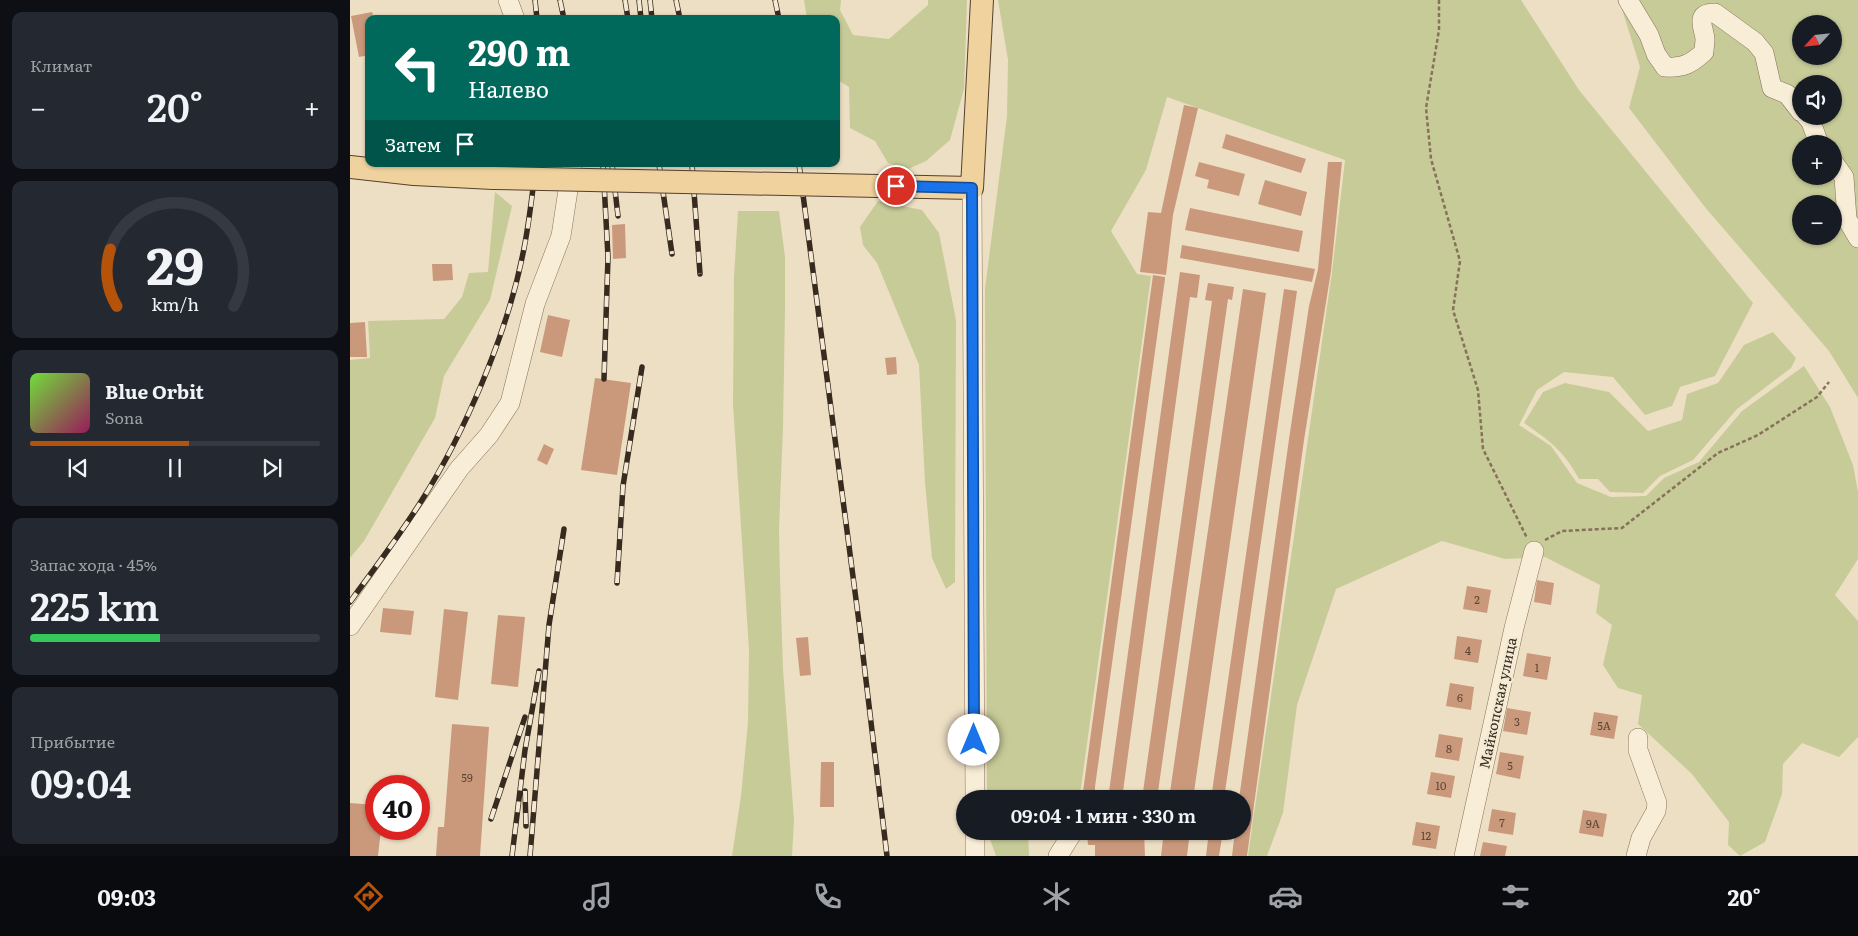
<!DOCTYPE html>
<html lang="ru">
<head>
<meta charset="utf-8">
<style>
  :root { --surface:#171b24; --page:#242831; --text:#f1f3f6; --muted:#9ea1a6; --line:#363941; --accent:#b45309 }
  body { margin:0; font-family:Literata,serif; background:var(--page); color:var(--text); height:100vh; display:flex; flex-direction:column; font-size:19px; white-space:nowrap }
  * { box-sizing:border-box; margin:0 }
  p { font-size:16px; color:var(--muted) }
  .icon { flex:none; width:28px; height:28px; fill:none; stroke:currentColor; stroke-width:2; stroke-linecap:round; stroke-linejoin:round }
  .map { position:relative; flex:1; overflow:hidden }
  .details { display:flex; flex-direction:column; gap:12px; padding:12px; background:#0d0f14; width:350px }
  .details>* { flex:none }
  .guide { position:absolute; left:15px; top:15px; width:475px; height:152px; border-radius:10px; box-shadow:0 1px 4px #0004; background:#00695c; color:#fff; overflow:hidden }
  .needle { width:32px; rotate:243deg }
  .controls { position:absolute; left:1442px; top:15px; display:grid; gap:10px }
  .controls a { display:grid; place-items:center; width:50px; height:50px; border-radius:50%; background:var(--surface); box-shadow:0 1px 4px #0004; font-size:25px }
  .speed { position:absolute; left:15px; top:775px; display:flex; gap:10px; font-size:25px; font-weight:700; text-align:center }
  .speed>* { display:grid; place-content:center; width:65px; height:65px; border-radius:50%; background:var(--surface); box-shadow:0 1px 4px #0004; line-height:1 }
  .speed .limit { border:8px solid #d22; background:#fff; color:#111 }
  .pin { position:absolute; display:grid; place-items:center; width:42px; height:42px; color:#fff; margin:-21px; border:2px solid #fff; border-radius:50%; box-shadow:0 1px 5px #0007 }
  .me { position:absolute; width:55px; margin:-28px; rotate:0deg; stroke-linejoin:round; filter:drop-shadow(0 0 4px #0008) }
  .turn { display:flex; align-items:center; gap:18px; height:105px; padding:0 20px; font-size:22px }
  .turn .icon { width:65px; height:65px; stroke-width:2.5 }
  .turn b { display:block; font-size:35px; line-height:42px }
  .then { display:flex; align-items:center; height:48px; padding:0 20px; background:#0003; gap:10px; font-size:19px }
  .big { font-size:38px; font-weight:600; line-height:1.1 }
  .details .widget { flex:1; display:flex; flex-direction:column; justify-content:center; gap:8px; min-width:0; padding:0 18px; border-radius:10px; background:var(--page) }
  .details .dial { align-items:center; gap:0 }
  .dial svg { height:130px; overflow:visible; fill:none; stroke:var(--line); stroke-width:7; stroke-linecap:round; text-anchor:middle }
  .dial text { fill:var(--text); stroke:none }
  .song { display:flex; align-items:center; gap:15px }
  .cover { width:60px; height:60px; border-radius:8px; background:linear-gradient(135deg,hsl(100 70% 55%),hsl(330 70% 35%)) }
  .played { height:5px; border-radius:2px; background:linear-gradient(90deg,var(--accent) 55%,var(--line) 55%) }
  .keys { display:flex; justify-content:space-around; direction:ltr }
  .heat { display:flex; justify-content:space-between; align-items:center; font-size:28px; direction:ltr }
  .charge { height:8px; border-radius:4px; background:linear-gradient(90deg,#34c759 45%,var(--line) 0) }
  .trip { position:absolute; left:606px; top:790px; width:295px; height:50px; border-radius:25px; background:var(--surface); box-shadow:0 1px 4px #0004; font-weight:600; line-height:50px; text-align:center }
  .tabs { display:flex; height:80px; justify-content:space-around; align-items:center; background:#090b0e; color:var(--muted) }
  .tabs .icon { width:35px; height:35px }
  .tabs .selected { color:var(--accent) }
  .tabs b { font-size:22px; color:var(--text) }
  main { display:flex; flex:1; min-height:0 }
  .map>svg:first-child { display:block }
</style>
</head>
<body>
<main>
<section class="details">
<div class="widget"><p>Климат</p>
<div class="heat"><a>−</a><b class="big">20°</b><a>+</a></div>
</div>
<div class="widget dial"><svg viewBox="0 0 100 80">
<path d="M14 69A42 42 0 1 1 86 69"/>
<path d="M14 69A42 42 0 0 1 10 34" stroke="#b45309"/>
<text x="50" y="56" font-size="32" font-weight="700">29</text>
<text x="50" y="72" font-size="11">km/h</text>
</svg></div>
<div class="widget">
<div class="song"><i class="cover"></i><div><b>Blue Orbit</b><p>Sona</p></div></div>
<div class="played"></div>
<div class="keys"><svg class="icon" aria-label="previous" viewBox="0 0 24 24"><path d="M18 5L8 12l10 7zM5 5v14"/></svg><svg class="icon" aria-label="pause" viewBox="0 0 24 24"><path d="M8 5v14M16 5v14"/></svg><svg class="icon" aria-label="next" viewBox="0 0 24 24"><path d="M6 5l10 7-10 7zM19 5v14"/></svg></div>
</div>
<div class="widget"><p>Запас хода · 45%</p><b class="big">225 km</b><div class="charge"></div></div>
<div class="widget"><p>Прибытие</p><b class="big">09:04</b></div>
</section>
<div class="map">
<svg width="1508" height="856" viewBox="0 0 1508 856">
  <rect width="100%" height="100%" fill="#eddfc4"/>
  <path fill="#c7cb98" fill-rule="evenodd" d="M454,0h37l-1,10 13,25 36,4 39,-34v-5h39l-3,89 -14,51 -24,21 -18,8 -20,-6 -13,-22 -25,-13 -1,-41 -13,-8v-60h-29z
    M648,0h523l58,90 174,213 -38,73 -35,11 -8,19 -27,9 -32,-38 -49,-5 -27,18 -18,35 32,21 26,37 34,14 35,-1 18,-18 35,-16 43,-51 62,-45 26,41 23,58 5,27v67l-23,36 23,26v116l-19,20 -37,-14 -19,21 -1,30 -17,48 -25,14 -12,-11 1,-23 -37,-48 -54,-50 4,-29 -24,-7 -15,-23 9,-40 -16,-12 4,-28 -55,-28 -40,2 -63,-18 -106,48 -39,116 -14,108 -16,43h-19l84,-584 13,-112 -178,-63 -21,73 -35,61 26,43 14,2 -71,519 -1,4h-92l-2,-510 22,-173 1,-56z
    M1267,0h241v398l-29,-47 -125,-145 -75,-98 11,-41 -19,-61zM1451,24h33v32h-33zM1451,84h33v32h-33zM1451,144h33v32h-33zM1451,204h33v32h-33z
    M145,192l17,14 -22,94 -46,76 -9,42 -71,123 -14,17v-198l20,-2 -2,-37 76,-2 18,-22 7,-24 19,-1z
    M528,201l44,9 17,23 17,87 -1,262 -9,7 -14,-31 -7,-75 -6,-118 -42,-102 -14,-18 -3,-18z
    M388,211h41l6,46v53l-2,117 -4,102 1,50 3,90 11,151 -2,36h-60l9,-60 7,-74 1,-72 -16,-246 1,-127z
    M1423,332l23,26 -5,10 -54,41 -44,51 -33,16 -17,17 -33,-1 -12,-13h-19c-15,-28 -29,-38 -55,-56l19,-31 22,-9 44,9 39,39 34,-11 5,-26 31,-11 26,-38z
    M637,831h41l1,25h-33z"/>
  <path fill="#ca997b" d="M22,12l2,7h-5v36l-10,2 -8,-41z
    M834,105l14,3 -25,107 -7,60 -26,-3 8,-60 13,1z
    M876,134l80,25 -5,14 -79,-25z
    M849,162l46,12 -6,22 -32,-8 2,-8 -14,-4z
    M978,162h14l-11,109 -27,169 -57,416h-15l3,-25h7v-32h-3l50,-360 20,-133 9,-37z
    M915,180l42,12 -6,24 -43,-12z
    M840,208l113,23 -4,21 -114,-22z
    M275,224l1,34 -13,1 -1,-34z
    M832,245l133,24 -3,13 -132,-24z
    M82,264h20l1,16 -20,1z
    M830,272l20,3 -3,23 -7,-1 -68,502h-14z
    M803,275l12,2v2l-70,508v12h-13z
    M858,283l26,4 -2,13 -4,-1 -71,500h-15l70,-498 -7,-1z
    M893,289l23,4 -73,506h-24z
    M934,289l13,2 -73,508h-13z
    M198,315l22,5 -8,37 -22,-5z
    M15,322l2,35h-17v-34z
    M546,357l1,17 -10,1 -2,-17z
    M245,378l36,5 -14,92 -36,-5z
    M194,444l10,5 -7,16 -10,-5z
    M1187,580l17,3 -3,22 -17,-3z
    M1117,586l24,4 -4,23 -24,-4z
    M33,608l31,3 -3,24 -31,-3z
    M94,609l24,3 -10,88 -23,-3z
    M148,615l27,2 -7,70 -27,-3z
    M1107,636l25,4 -4,23 -24,-4z
    M458,637l3,38 -11,1 -4,-38z
    M1177,653l24,4 -4,23 -24,-4z
    M1100,683l24,4 -3,23 -25,-4z
    M1157,708l24,4 -4,23 -24,-4z
    M1244,712l24,4 -4,23 -24,-4z
    M102,724l37,3 -9,129h-44l2,-29h6z
    M1089,734l24,4 -4,23 -24,-4z
    M1150,752l24,4 -4,23 -24,-5z
    M471,762h13v45h-14z
    M1081,772l24,4 -4,22 -24,-4z
    M0,803l26,2v24h5l-3,27h-28z
    M1142,809l24,4 -3,22 -25,-4z
    M1233,810l24,4 -4,23 -24,-4z
    M1066,822l24,4 -4,23 -24,-4z
    M794,831l1,25h-50v-11h-7l-1,-12z
    M814,831h26l-3,25h-26z
    M859,831h14l-4,25h-13z
    M1133,842l24,4 -2,10h-25z"/>
  <g fill="none" stroke-linecap="round" stroke-linejoin="round">
    <g stroke="#87715b" stroke-width="20">
      <path id="minor" d="M158,0l7,19
        M1278,0l21,35 7,19 9,13c18,1 26,-3 39,-15 0,-4 1,-9 1,-13 -1,-12 -11,-26 10,-26l40,29 9,11 8,35 15,6 14,18
        M1456,116l5,6 8,22
        M1484,163l10,14 3,42 11,19
        M622,188l3,611
        M0,626l109,-157 30,-34 21,-32 25,-99 26,-68 11,-72
        M625,831v25
        M708,856l13,-21
        M1114,856l50,-228 20,-77
        M1286,856l5,-18 15,-27 1,-8 -19,-53v-12"/>
    </g>
    <g stroke="#553f2f" stroke-width="24">
      <path id="major" d="M0,167l64,7 79,4
        M528,186l94,2 10,-188"/>
    </g>
    <path stroke="#87715b" stroke-width="2.5" stroke-dasharray="4 2.5" stroke-linecap="butt" d="M1089,0v30l-13,78 5,51 29,102 -7,49 25,80 5,59 44,89
      M1195,540l17,-9 60,-3 96,-75 40,-18 59,-38 12,-15"/>
    <use href="#minor" stroke="#f8edd7" stroke-width="19"/>
    <use href="#major" stroke="#efd29d" stroke-width="22"/>
    <g stroke="#372a1f" stroke-width="5.5">
      <path id="rail" d="M185,0l2,19
        M210,0l4,19
        M275,0l3,19
        M289,0l2,19
        M300,0l2,19
        M326,0l4,19
        M425,0l4,19
        M253,164l5,93 -4,122
        M262,164l6,52
        M309,164l13,90
        M342,164l8,110
        M449,164l61,466 27,226
        M267,583l6,-97 19,-119
        M0,602c24,-33 50,-67 72,-102 43,-68 84,-164 100,-242 7,-31 10,-63 14,-94
        M175,791l1,35
        M141,819l34,-102
        M162,856l13,-106 14,-79
        M180,856l19,-231 15,-96"/>
    </g>
    <use href="#rail" stroke="#f4ead3" stroke-width="4" stroke-dasharray="11" stroke-linecap="butt"/>
    <g stroke="#553f2f" stroke-width="24" stroke-linecap="butt">
      <path id="major-bridge" d="M143,178l385,8"/>
    </g>
    <use href="#major-bridge" stroke="#efd29d" stroke-width="22"/>
  </g>
  <g fill="none" stroke-linecap="round" stroke-linejoin="round">
    <g stroke="#114b97" stroke-width="12">
      <path id="route" d="M546,186l76,2 2,552"/>
    </g>
    <use href="#route" stroke="#1a73e8" stroke-width="9"/>
  </g>
  <g text-anchor="middle" dominant-baseline="central" stroke-width="4.5" stroke-linejoin="round" paint-order="stroke">
    <g font-size="11" fill="#5c4636">
      <text x="1127" y="599">2</text>
      <text x="1118" y="650">4</text>
      <text x="1187" y="667">1</text>
      <text x="1110" y="697">6</text>
      <text x="1167" y="721">3</text>
      <text x="1254" y="725">5А</text>
      <text x="1099" y="748">8</text>
      <text x="1160" y="765">5</text>
      <text x="117" y="777">59</text>
      <text x="1091" y="785">10</text>
      <text x="1152" y="822">7</text>
      <text x="1243" y="823">9А</text>
      <text x="1076" y="835">12</text>
    </g>
    <g font-size="14" fill="#372a1f" stroke="#f4ead3">
      <text transform="translate(1147 703) rotate(-78)">Майкопская улица</text>
    </g>
  </g>
</svg>
<div class="controls">
<a><svg class="needle" viewBox="-14 -14 28 28"><path d="M0-13l5 13h-10z" fill="#e53935"/><path d="M0 13l5-13h-10z" fill="#9ea1a6"/></svg></a>
<a><svg class="icon" aria-label="sound" viewBox="0 0 24 24"><path d="M4 9h4l5-4v14l-5-4H4zM17 9q2 3 0 6"/></svg></a>
<a>+</a>
<a>−</a>
</div>
<div class="speed"><div class="limit">40</div></div>
<div class="pin" style="left:546px;top:186px;background:#d93025"><svg class="icon" aria-label="arrive" viewBox="0 0 24 24"><path d="M6 21V4h12l-3 4 3 4H6"/></svg></div>
<svg class="me" style="left:624px;top:740px" viewBox="-20 -20 40 40"><circle r="19" fill="#fff"/><path d="M0-13L10 11 0 6-10 11z" fill="#1a73e8"/></svg>
<div class="trip">09:04 · 1 мин · 330 m</div>
<div class="guide">
<div class="turn"><svg class="icon" aria-label="left" viewBox="0 0 24 24"><path d="M17 20v-9H6M10 6l-5 5 5 5"/></svg><div><b>290 m</b>Налево</div></div>
<div class="then">Затем<svg class="icon" aria-label="arrive" viewBox="0 0 24 24"><path d="M6 21V4h12l-3 4 3 4H6"/></svg></div>
</div>
</div>
</main>
<nav class="tabs">
<b>09:03</b>
<svg class="icon selected" aria-label="directions" viewBox="0 0 24 24"><path d="M12 3l9 9-9 9-9-9zM9 14v-3h6M13 9l2 2-2 2"/></svg>
<svg class="icon" aria-label="music" viewBox="0 0 24 24"><path d="M9 18V5l10-2v13"/><circle cx="6" cy="18" r="3"/><circle cx="16" cy="16" r="3"/></svg>
<svg class="icon" aria-label="phone" viewBox="0 0 24 24"><path d="M5 4h4l2 5-3 2q2 4 5 5l2-3 5 2v4C11 20 4 13 5 4z"/></svg>
<svg class="icon" aria-label="climate" viewBox="0 0 24 24"><path d="M12 3v18M4 7l16 10M4 17L20 7"/></svg>
<svg class="icon" aria-label="car" viewBox="0 0 24 24"><path d="M5 17H2v-5l4-1 3-4h7l3 4 3 1v5h-3M9 17h6M6 11h13"/><circle cx="7" cy="17" r="2"/><circle cx="17" cy="17" r="2"/></svg>
<svg class="icon" aria-label="filters" viewBox="0 0 24 24"><path d="M4 7h16M4 17h16"/><circle cx="9" cy="7" r="2"/><circle cx="15" cy="17" r="2"/></svg>
<b>20°</b>
</nav>
</body>
</html>
